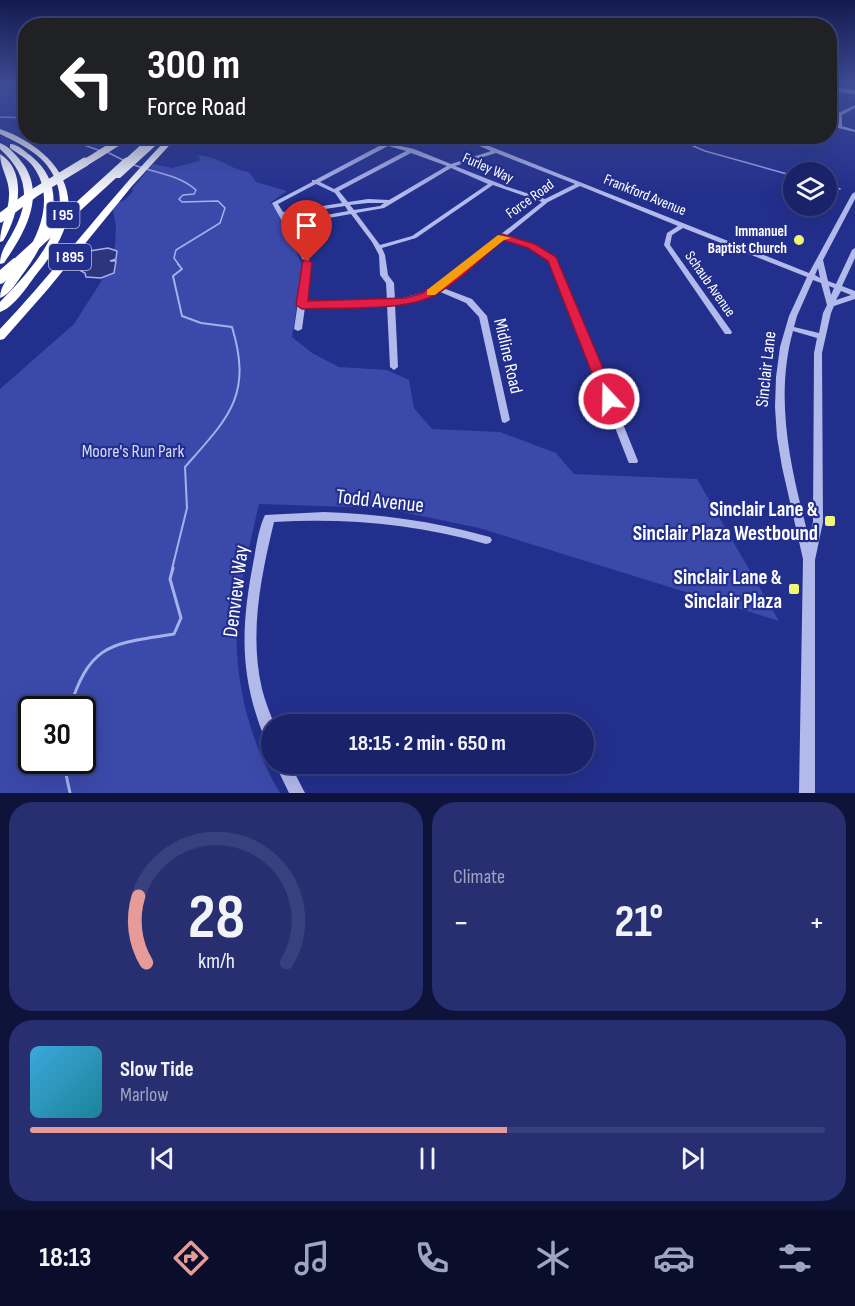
<!DOCTYPE html>
<html lang="en">
<head>
<meta charset="utf-8">
<style>
  :root { --surface:#1a2369; --page:#272f71; --text:#f1f3f6; --muted:#9fa4c0; --line:#38407d; --accent:#e69b98 }
  body { margin:0; font-family:"Sofia Sans Condensed",sans-serif; background:var(--page); color:var(--text); height:100vh; display:flex; flex-direction:column; font-size:22px; white-space:nowrap }
  * { box-sizing:border-box; margin:0 }
  p { font-size:20px; color:var(--muted) }
  .icon { flex:none; width:33px; height:33px; fill:none; stroke:currentColor; stroke-width:2; stroke-linecap:round; stroke-linejoin:round }
  .map { position:relative; height:793px; overflow:hidden }
  .sheet { display:flex; flex-direction:column; gap:9px; padding:9px; background:#0e133a; flex:1 }
  .sheet>* { flex:none }
  .banner { position:absolute; left:18px; top:18px; width:819px; height:126px; border-radius:24px; box-shadow:0 6px 24px #0002,0 0 0 2px var(--line); background:#202124; color:#fff; overflow:hidden }
  .buttons { position:absolute; left:783px; top:162px; display:grid; gap:12px }
  .buttons a { display:grid; place-items:center; width:54px; height:54px; border-radius:50%; background:var(--surface); box-shadow:0 6px 24px #0002,0 0 0 2px var(--line); font-size:30px }
  .speed { position:absolute; left:18px; top:696px; display:flex; gap:12px; font-size:30px; font-weight:700; text-align:center }
  .speed>* { display:grid; place-content:center; width:78px; height:78px; border-radius:50%; background:var(--surface); box-shadow:0 6px 24px #0002,0 0 0 2px var(--line); line-height:1 }
  .speed .limit { border:3px solid #111; border-radius:9px; background:#fff; color:#111 }
  .pin { position:absolute; display:grid; place-items:center; width:51px; height:51px; color:#fff; margin:-62px -26px; border-radius:50% 50% 50% 0; rotate:-45deg; box-shadow:0 0 6px #0007 }
  .pin .icon { rotate:45deg }
  .me { position:absolute; width:66px; margin:-33px; rotate:339deg; stroke-linejoin:round; filter:drop-shadow(0 0 4px #0008) }
  .turn { display:flex; align-items:center; gap:21px; height:126px; padding:0 30px; font-size:27px }
  .turn .icon { width:78px; height:78px; stroke-width:2.5 }
  .turn b { display:block; font-size:42px; line-height:51px }
  .big { font-size:45px; font-weight:700; line-height:1.1 }
  .sheet .card { flex:1; display:flex; flex-direction:column; justify-content:center; gap:9px; min-width:0; padding:0 21px; border-radius:24px; background:var(--page) }
  .sheet .dial { align-items:center; gap:0 }
  .dial svg { height:156px; overflow:visible; fill:none; stroke:var(--line); stroke-width:7; stroke-linecap:round; text-anchor:middle }
  .dial text { fill:var(--text); stroke:none }
  .song { display:flex; align-items:center; gap:18px }
  .cover { width:72px; height:72px; border-radius:9px; background:linear-gradient(135deg,hsl(200 70% 55%),hsl(190 70% 35%)) }
  .played { height:6px; border-radius:3px; background:linear-gradient(90deg,var(--accent) 60%,var(--line) 60%) }
  .keys { display:flex; justify-content:space-around; direction:ltr }
  .heat { display:flex; justify-content:space-between; align-items:center; font-size:33px; direction:ltr }
  .sheet .tiles { flex:1; display:grid; gap:9px; grid-template-columns:1fr 1fr }
  .card:last-child { grid-column:span 2 }
  .trip { position:absolute; left:261px; top:714px; width:333px; height:60px; border-radius:30px; background:var(--surface); box-shadow:0 6px 24px #0002,0 0 0 2px var(--line); font-weight:700; line-height:60px; text-align:center }
  .menu { display:flex; height:96px; justify-content:space-around; align-items:center; background:#0a0e2a; color:var(--muted) }
  .menu .icon { width:42px; height:42px }
  .menu .current { color:var(--accent) }
  .menu b { font-size:27px; color:var(--text) }
  .map>svg:first-child { display:block }
</style>
</head>
<body>
<div class="map">
<svg width="855" height="793" viewBox="0 0 855 793">
  <rect width="100%" height="100%" fill="#232f8c"/>
  <path fill="#3b49ab" fill-rule="evenodd" d="M197,156c19,-2 35,15 52,16l7,10 31,9 -17,12 3,1 30,62 -11,71 20,16 27,14 48,3 22,10 5,28 18,21 68,3 56,21 18,21 123,5 82,142 -300,-93 -96,-20 -124,-4c-7,31 -15,63 -20,95 -9,66 7,137 41,194h-280v-404l74,-65 30,-47 11,-31 1,-19 -4,-22 13,-5 8,-9 -1,-2 21,-25 19,4 27,-7 1,-3zM32,710h50v50h-50z"/>
  <path fill="#2d357c" stroke="#a6b0ec" stroke-width="1.5" d="M108,248l9,3 -1,8 -6,2h6l-2,12 -13,5 -15,-1 -1,-4 -4,-2 9,-20z"/>
  <g fill="none" stroke-linecap="round" stroke-linejoin="round">
    <path stroke="#a6b0ec" stroke-width="1.5" d="M0,117l26,1
      M69,136l12,8 20,7
      M681,136l12,10 12,5 89,25
      M107,152l16,8
      M134,165c21,8 44,9 62,25l-2,4 -11,1 -4,4 3,3 36,-1 7,7 -5,15 -44,27 -2,8 5,7
      M826,184l14,5"/>
    <path stroke="#a6b0ec" stroke-width="2" d="M172,569l15,-61 -2,-41c43,-49 68,-71 47,-140l-31,-4 -19,-7 -9,-40 9,-7 -4,-5"/>
    <path stroke="#a6b0ec" stroke-width="3" d="M69,710c21,-67 41,-66 105,-76l7,-16 -11,-39 3,-11
      M63,760l7,33"/>
    <path fill="#b2b9eb" fill-rule="evenodd" d="M855,105v3l-13,7v11l13,4v2l-17,-4v-15z
      M398,136h7l-13,8 22,5 37,15 40,-13 -35,-15h8l345,137 43,-79 3,-2v7l-32,61 5,21 8,3 16,-34 3,-2v10l-13,28 13,5v8l-21,7 -3,7 -9,40 1,169 -8,38v233h-16l4,-234 -21,-92 -5,-30 -2,-30 1,-30 4,-30 9,-31 18,-39 -124,-49 -11,7 -2,10 62,87 -1,2h-6l-61,-89 3,-12 11,-7 -98,-40 -32,16 -42,34 28,9 22,14 82,202 -1,2h-8l-1,-2 -78,-201 -20,-13 -27,-8 -60,49 29,11 15,17 23,104 -5,3 -3,-1 -23,-105 -13,-14 -28,-12 -11,6 -32,7 3,63 -4,3 -4,-3 -3,-62 -33,2h-49l-3,22 -4,2 -4,-2 10,-67 -32,-59 40,-21v-2h3zM388,146l18,5 -72,38 -14,-7zM411,153l36,13 -58,34 -21,-1 -20,3 -9,-11zM496,153l79,31 -30,15 -37,-12 -53,-21zM451,168l37,16 -76,52 -32,9 -24,-32 28,-5zM316,184l19,9 7,10 -59,9 -5,-8zM493,185l49,17 -107,84 -14,7 -26,7 -1,-17 -6,-8 -3,-20 -3,-7 34,-10zM368,203h16l-4,3 -26,4 -4,-5zM345,206l3,5 -60,11 -3,-7zM351,214l21,28 7,13 1,20 6,8 1,18 -82,2 5,-41 -20,-37zM818,268l2,10 -5,-3zM813,280l8,3 6,22 -4,8 -4,20 -25,-6 3,-11zM829,286l5,2 -3,7zM841,291l10,4 -15,5zM793,331l24,7 -3,15 -1,169 -4,16c-18,-68 -35,-138 -16,-207z
      M324,512c56,2 108,9 162,24l4,1 2,3 -2,3 -4,1c-71,-20 -139,-26 -212,-22 -13,54 -25,112 -12,167 3,12 8,24 12,35h-2v22l-5,-2c-27,-64 -27,-112 -14,-180 3,-16 5,-34 12,-49z
      M275,764h15l15,29h-16z"/>
    <path fill="#f6f7fe" fill-rule="evenodd" d="M830,87l25,3v4l-25,-3z"/>
    <path fill="#fff" fill-rule="evenodd" d="M0,129c40,14 77,46 67,91 -5,21 -19,40 -32,56 -8,11 -22,32 -35,36v-10c33,-34 85,-89 46,-138 -12,-14 -30,-22 -46,-30z
      M158,136h8l-46,42h-6v-4z
      M170,136h8l-46,50 -84,103 -44,50 -4,1v-11c59,-62 110,-132 170,-193z
      M0,143c10,4 17,13 24,22 22,33 -1,70 -20,98l-4,1c0,-12 6,-19 12,-30 19,-33 16,-60 -12,-85z
      M10,144c8,0 14,7 20,11 42,33 20,81 -5,116 -7,9 -15,24 -25,27 0,-14 11,-23 20,-35 20,-28 36,-67 12,-98 -6,-7 -15,-12 -22,-17z
      M0,154c29,17 18,64 3,87l-3,1c0,-16 9,-30 9,-47 1,-15 -9,-27 -9,-41z"/>
    <path stroke="#fff" stroke-width="7" d="M83,164l45,-28
      M125,164l24,-22"/>
    <path stroke="#fff" stroke-width="9" d="M0,218l34,-25 51,-31
      M14,265l113,-103"/>
    <path stroke="#fff" stroke-width="12" d="M0,278l16,-14"/>
  </g>
  <linearGradient id="sky" x2="0" y2="1"><stop stop-color="#131a4d"/><stop offset="0.43" stop-color="#3f4d99"/><stop offset="1" stop-color="#3f4d99" stop-opacity="0"/></linearGradient>
  <rect width="855" height="196" fill="url(#sky)"/>
  <path fill="#e11d48" stroke="#92132f" stroke-width="1.5" d="M502,234l33,10 21,13 60,142 -2,3 -5,1 -7,-4 -54,-138 -20,-13 -25,-8c-20,17 -54,51 -77,59 -31,12 -89,8 -124,10l-6,-4 7,-45 9,2 -4,39 97,-3 15,-4 14,-8z"/>
  <path fill="#f59e0b" d="M498,235l13,3 -7,2 -69,55h-8v-5z"/>
  <g fill="#f1f675" stroke="#232f8c" stroke-width="2">
    <circle cx="799" cy="240" r="6"/>
    <rect x="824" y="515" width="12" height="12" rx="3"/>
    <rect x="788" y="583" width="12" height="12" rx="3"/>
  </g>
  <g text-anchor="middle" dominant-baseline="central" stroke-width="4.5" stroke-linejoin="round" paint-order="stroke">
    <g font-size="15" fill="#fff" stroke="#232f8c">
      <text transform="translate(488 168) rotate(24)">Furley Way</text>
      <text transform="translate(645 195) rotate(22)">Frankford Avenue</text>
      <text transform="translate(530 199) rotate(-36)">Force Road</text>
      <text transform="translate(710 284) rotate(55)">Schaub Avenue</text>
    </g>
    <g font-size="15" font-weight="bold" fill="#fff" stroke="#232f8c" text-anchor="end">
      <text x="787" y="231">Immanuel<tspan x="787" dy="17">Baptist Church</tspan></text>
    </g>
    <g fill="#232f8c" stroke="#bdc1dc" stroke-width="1.5">
      <rect x="46.5" y="202" width="33" height="26" rx="4.5"/>
      <rect x="49" y="244" width="42" height="26" rx="4.5"/>
    </g>
    <g font-size="16" font-weight="bold" fill="#fff">
      <text x="63" y="215">I 95</text>
      <text x="70" y="257">I 895</text>
    </g>
    <g font-size="18" fill="#fff" stroke="#232f8c">
      <text transform="translate(508 356) rotate(77)">Midline Road</text>
      <text transform="translate(766 369) rotate(-84)">Sinclair Lane</text>
    </g>
    <g font-size="18" fill="#d7dbf8" stroke="#232f8c">
      <text x="133" y="451">Moore's Run Park</text>
    </g>
    <g font-size="21" fill="#fff" stroke="#232f8c">
      <text transform="translate(380 501) rotate(6)">Todd Avenue</text>
      <text transform="translate(236 591) rotate(-83)">Denview Way</text>
    </g>
    <g font-size="21" font-weight="bold" fill="#fff" stroke="#232f8c" text-anchor="end">
      <text x="818" y="509">Sinclair Lane &amp;<tspan x="818" dy="24">Sinclair Plaza Westbound</tspan></text>
      <text x="782" y="577">Sinclair Lane &amp;<tspan x="782" dy="24">Sinclair Plaza</tspan></text>
    </g>
  </g>
</svg>
<div class="buttons">
<a><svg class="icon" aria-label="layers" viewBox="0 0 24 24"><path d="M12 4l9 5-9 5-9-5zM3 14l9 5 9-5"/></svg></a>
</div>
<div class="speed"><div class="limit">30</div></div>
<div class="pin" style="left:307px;top:262px;background:#d93025"><svg class="icon" aria-label="arrive" viewBox="0 0 24 24"><path d="M6 21V4h12l-3 4 3 4H6"/></svg></div>
<svg class="me" style="left:609px;top:399px" viewBox="-20 -20 40 40"><circle r="17" fill="#e11d48" stroke="#fff" stroke-width="3"/><path d="M0-11L8 9 0 5-8 9z" fill="#fff"/></svg>
<div class="trip">18:15 · 2 min · 650 m</div>
<div class="banner">
<div class="turn"><svg class="icon" aria-label="left" viewBox="0 0 24 24"><path d="M17 20v-9H6M10 6l-5 5 5 5"/></svg><div><b>300 m</b>Force Road</div></div>
</div>
</div>
<section class="sheet">
<div class="tiles">
<div class="card dial"><svg viewBox="0 0 100 80">
<path d="M14 69A42 42 0 1 1 86 69"/>
<path d="M14 69A42 42 0 0 1 10 35" stroke="#e69b98"/>
<text x="50" y="56" font-size="32" font-weight="700">28</text>
<text x="50" y="72" font-size="11">km/h</text>
</svg></div>
<div class="card"><p>Climate</p>
<div class="heat"><a>−</a><b class="big">21°</b><a>+</a></div>
</div>
<div class="card">
<div class="song"><i class="cover"></i><div><b>Slow Tide</b><p>Marlow</p></div></div>
<div class="played"></div>
<div class="keys"><svg class="icon" aria-label="previous" viewBox="0 0 24 24"><path d="M18 5L8 12l10 7zM5 5v14"/></svg><svg class="icon" aria-label="pause" viewBox="0 0 24 24"><path d="M8 5v14M16 5v14"/></svg><svg class="icon" aria-label="next" viewBox="0 0 24 24"><path d="M6 5l10 7-10 7zM19 5v14"/></svg></div>
</div>
</div>
</section>
<nav class="menu">
<b>18:13</b>
<svg class="icon current" aria-label="directions" viewBox="0 0 24 24"><path d="M12 3l9 9-9 9-9-9zM9 14v-3h6M13 9l2 2-2 2"/></svg>
<svg class="icon" aria-label="music" viewBox="0 0 24 24"><path d="M9 18V5l10-2v13"/><circle cx="6" cy="18" r="3"/><circle cx="16" cy="16" r="3"/></svg>
<svg class="icon" aria-label="phone" viewBox="0 0 24 24"><path d="M5 4h4l2 5-3 2q2 4 5 5l2-3 5 2v4C11 20 4 13 5 4z"/></svg>
<svg class="icon" aria-label="climate" viewBox="0 0 24 24"><path d="M12 3v18M4 7l16 10M4 17L20 7"/></svg>
<svg class="icon" aria-label="car" viewBox="0 0 24 24"><path d="M5 17H2v-5l4-1 3-4h7l3 4 3 1v5h-3M9 17h6M6 11h13"/><circle cx="7" cy="17" r="2"/><circle cx="17" cy="17" r="2"/></svg>
<svg class="icon" aria-label="filters" viewBox="0 0 24 24"><path d="M4 7h16M4 17h16"/><circle cx="9" cy="7" r="2"/><circle cx="15" cy="17" r="2"/></svg>
</nav>
</body>
</html>
